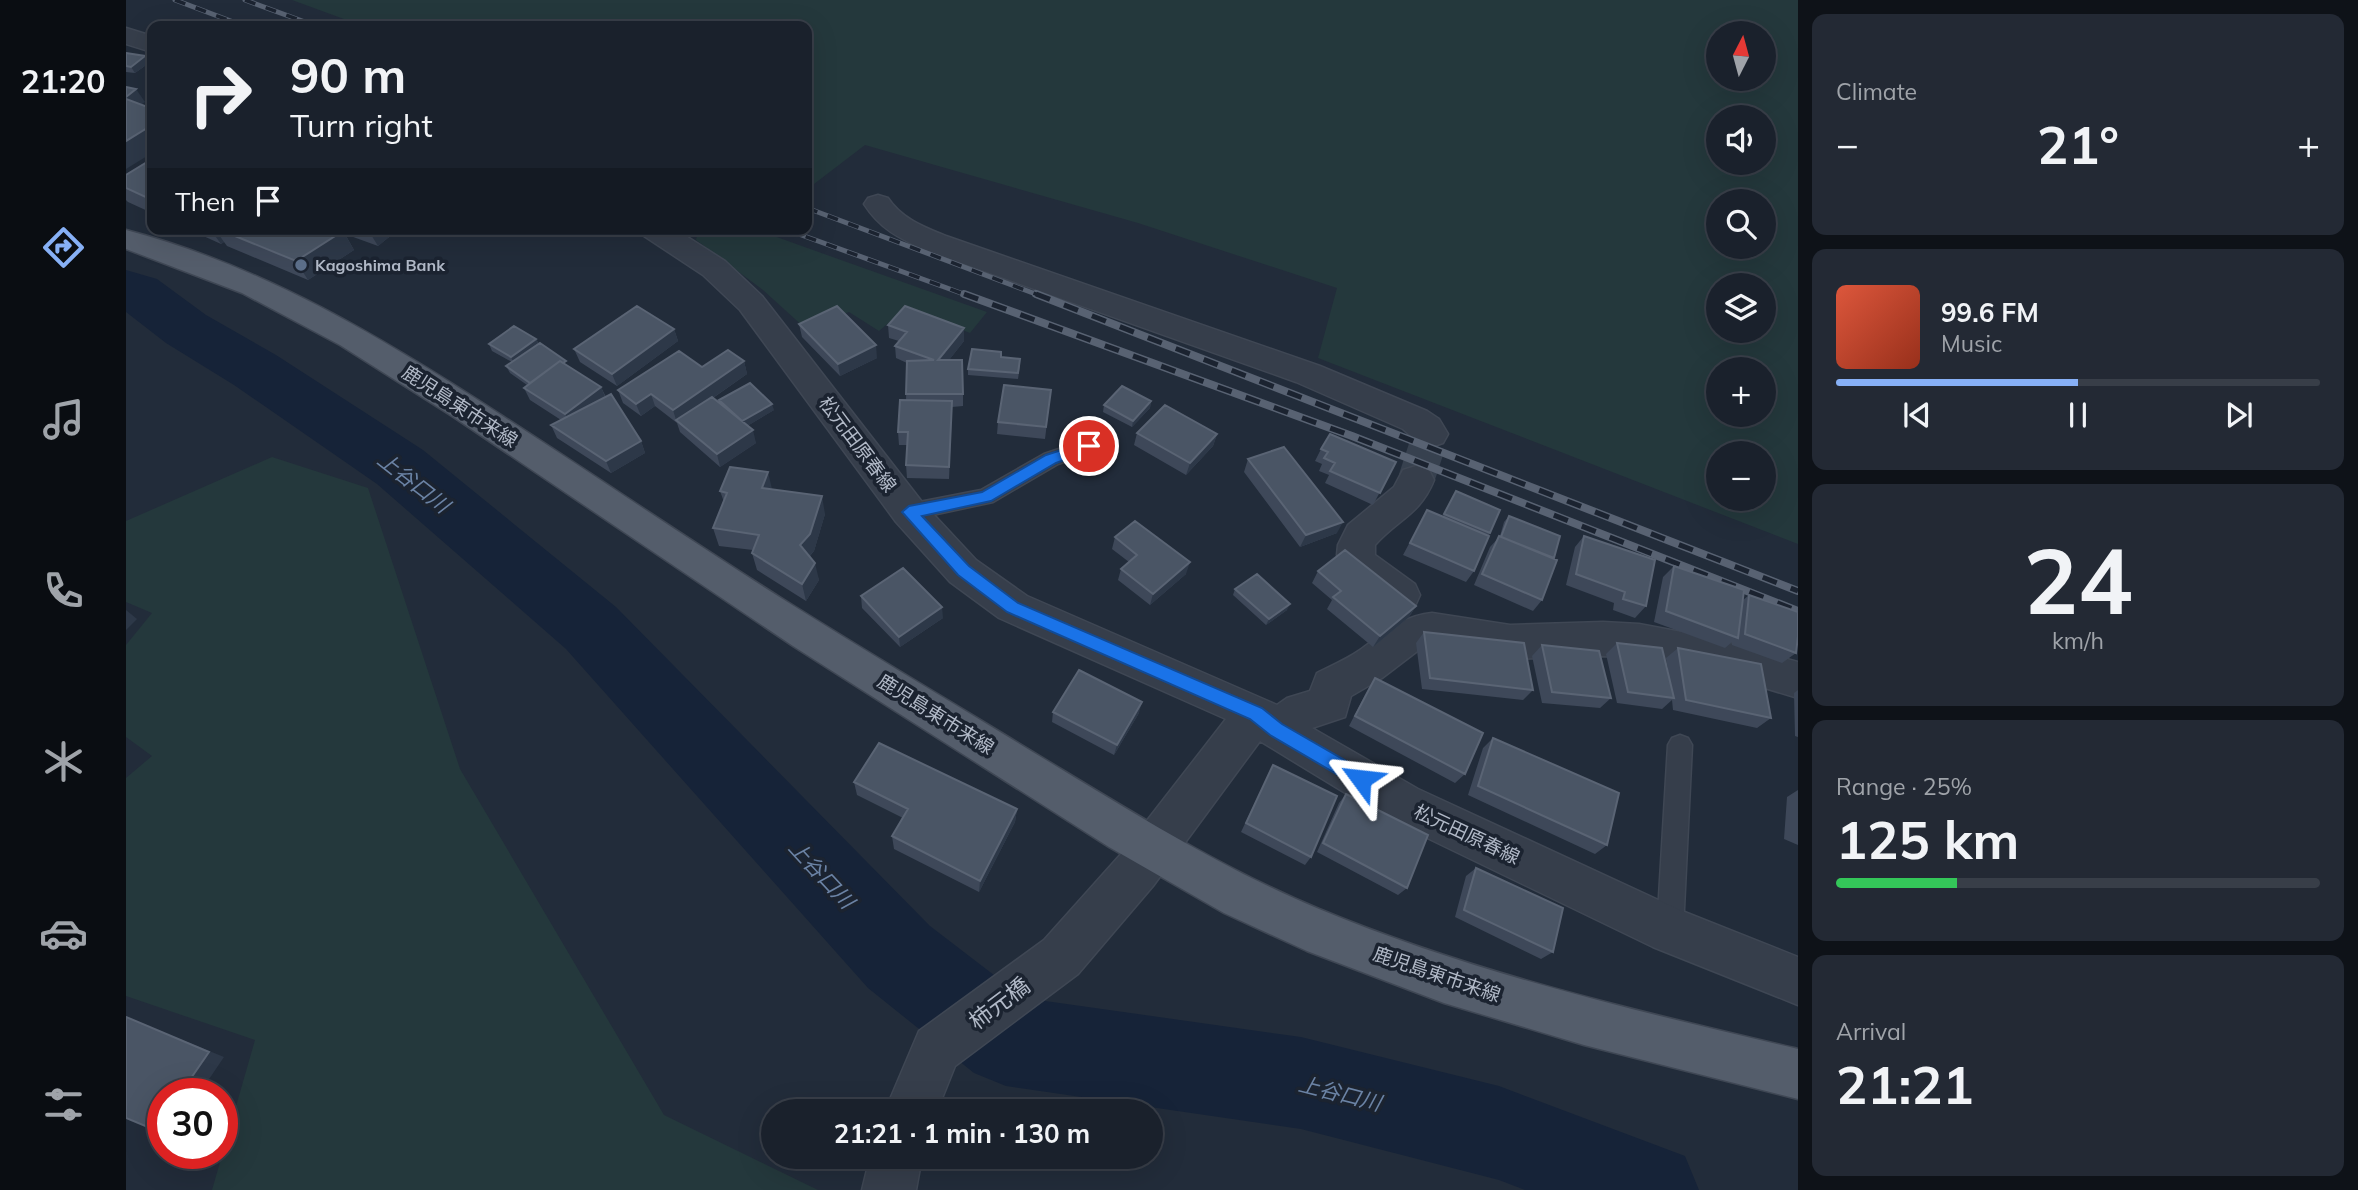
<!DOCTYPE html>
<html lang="en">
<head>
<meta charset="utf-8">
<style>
  :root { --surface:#1a212c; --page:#232934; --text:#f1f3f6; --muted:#9fa3a9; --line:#383e48; --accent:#87b0f6 }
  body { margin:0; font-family:Mulish,"Noto Sans JP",sans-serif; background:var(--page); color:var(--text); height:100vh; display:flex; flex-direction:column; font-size:26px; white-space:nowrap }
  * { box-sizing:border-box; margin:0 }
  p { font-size:23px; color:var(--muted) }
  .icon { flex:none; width:38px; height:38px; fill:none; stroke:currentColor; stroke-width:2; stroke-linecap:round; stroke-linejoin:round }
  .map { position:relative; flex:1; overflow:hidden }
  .side { display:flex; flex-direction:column; gap:14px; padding:14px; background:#0e1218; width:560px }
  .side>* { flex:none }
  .guide { position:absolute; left:21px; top:21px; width:665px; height:214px; border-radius:14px; box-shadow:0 7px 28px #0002,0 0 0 2px var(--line); background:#1a212c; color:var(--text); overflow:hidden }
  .needle { width:46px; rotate:6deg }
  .controls { position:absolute; left:1580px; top:21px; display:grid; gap:14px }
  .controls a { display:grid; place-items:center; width:70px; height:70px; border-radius:50%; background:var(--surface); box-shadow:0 7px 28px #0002,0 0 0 2px var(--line); font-size:35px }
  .speed { position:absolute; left:21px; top:1078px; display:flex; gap:14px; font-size:35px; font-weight:700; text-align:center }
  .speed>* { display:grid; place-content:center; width:91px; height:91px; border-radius:50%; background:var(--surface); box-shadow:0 7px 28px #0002,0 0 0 2px var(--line); line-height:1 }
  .speed .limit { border:10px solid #d22; background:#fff; color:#111 }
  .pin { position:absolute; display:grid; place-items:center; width:60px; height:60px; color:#fff; margin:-30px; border:4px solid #fff; border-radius:50%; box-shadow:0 2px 7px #0007 }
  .me { position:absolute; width:77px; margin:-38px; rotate:300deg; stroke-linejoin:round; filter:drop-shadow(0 0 5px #0008) }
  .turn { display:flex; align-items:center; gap:24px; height:147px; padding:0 28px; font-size:32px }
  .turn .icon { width:91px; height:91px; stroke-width:2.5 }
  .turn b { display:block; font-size:49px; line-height:60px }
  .then { display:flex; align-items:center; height:66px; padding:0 28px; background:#0003; gap:14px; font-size:26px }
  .big { font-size:52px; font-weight:700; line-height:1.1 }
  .side .widget { flex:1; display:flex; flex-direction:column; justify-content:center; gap:10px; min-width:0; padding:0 24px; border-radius:14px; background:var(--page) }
  .side .dial { align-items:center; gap:0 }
  .dial b { font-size:91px; line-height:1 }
  .song { display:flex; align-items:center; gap:21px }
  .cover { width:84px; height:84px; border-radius:10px; background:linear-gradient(135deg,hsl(10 70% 55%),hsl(10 70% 35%)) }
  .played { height:7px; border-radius:4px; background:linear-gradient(90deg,var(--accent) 50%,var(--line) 50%) }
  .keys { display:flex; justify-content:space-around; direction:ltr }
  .heat { display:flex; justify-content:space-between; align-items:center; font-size:38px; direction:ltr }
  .charge { height:10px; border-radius:5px; background:linear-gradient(90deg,#34c759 25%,var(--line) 0) }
  .trip { position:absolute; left:635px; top:1099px; width:402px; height:70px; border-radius:35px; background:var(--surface); box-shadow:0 7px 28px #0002,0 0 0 2px var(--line); font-weight:700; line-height:70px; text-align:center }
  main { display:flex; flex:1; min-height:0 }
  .menu { display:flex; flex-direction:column; width:126px; justify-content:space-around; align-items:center; background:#0a0d12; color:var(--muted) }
  .menu .icon { width:49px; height:49px }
  .menu .on { color:var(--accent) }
  .menu b { font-size:32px; color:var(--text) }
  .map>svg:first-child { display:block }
</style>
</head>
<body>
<main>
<nav class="menu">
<b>21:20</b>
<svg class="icon on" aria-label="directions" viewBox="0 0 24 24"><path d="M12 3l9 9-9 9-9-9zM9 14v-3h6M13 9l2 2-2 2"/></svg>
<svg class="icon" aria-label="music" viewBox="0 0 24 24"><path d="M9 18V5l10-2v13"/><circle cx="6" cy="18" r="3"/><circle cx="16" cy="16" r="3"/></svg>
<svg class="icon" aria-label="phone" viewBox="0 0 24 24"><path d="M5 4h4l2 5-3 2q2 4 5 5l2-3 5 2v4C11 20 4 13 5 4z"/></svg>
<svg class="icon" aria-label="climate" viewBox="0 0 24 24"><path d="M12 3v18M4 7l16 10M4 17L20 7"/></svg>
<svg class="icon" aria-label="car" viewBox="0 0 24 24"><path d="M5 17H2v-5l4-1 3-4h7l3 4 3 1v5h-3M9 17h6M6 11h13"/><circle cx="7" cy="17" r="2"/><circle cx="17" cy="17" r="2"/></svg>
<svg class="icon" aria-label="filters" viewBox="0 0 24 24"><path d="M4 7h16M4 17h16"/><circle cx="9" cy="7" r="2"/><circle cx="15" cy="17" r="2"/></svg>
</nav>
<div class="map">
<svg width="1672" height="1190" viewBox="0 0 1672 1190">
  <rect width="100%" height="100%" fill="#222c3a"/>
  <path fill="#24383c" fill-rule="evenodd" d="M166,0h1506v544l-480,-186 19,-70 -199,-65 -273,-78 -51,39 -7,-3v-155h-444zM1592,33h46v46h-46zM1592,117h46v46h-46zM1592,201h46v46h-46zM1592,285h46v46h-46zM1592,369h46v46h-46zM1592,453h46v46h-46z
    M573,229h55l233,83 -17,21 -64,-25 -27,23 -30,-19 -43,17 -43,-39 -67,-50z
    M146,457l96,31 92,281 204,346 154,75h-606l43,-150 -129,-44v-218l26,-22 -26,-19v-92l26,-32 -26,-11v-81z"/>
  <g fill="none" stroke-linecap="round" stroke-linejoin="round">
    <path fill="#162338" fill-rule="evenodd" d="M0,270l31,9 49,36 70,40 147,95 193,157 314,319 94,72 277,39 198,49 186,70 14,34h-174l-26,-10 -198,-51 -295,-43 -32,-13 -106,-85 -302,-339 -189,-165 -143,-99 -68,-42 -40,-31z"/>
    <path stroke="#37414f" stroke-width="36" stroke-dasharray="36 18" stroke-linecap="butt" d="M1290,480l15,-46"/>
    <g stroke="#3f4754" stroke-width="3">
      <path id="service" d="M963,439l7,2 2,5 -2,5 -38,13 -65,38 -84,18 -7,-2 -3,-6 3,-6 7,-2 72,-14 63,-36z
        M1554,735l8,3 4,7 -9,185 -4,9 -9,4 -9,-4 -4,-9 11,-185 4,-7z"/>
    </g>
    <g stroke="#3f4754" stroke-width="3">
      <path id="minor" d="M0,28l26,8v16l-26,-8z
        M752,195l10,3c14,21 36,29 58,38l374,130 107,45 12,8 9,15 -5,9 -12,4 -12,-4 -16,-14 -107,-47 -371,-132c-26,-12 -45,-21 -61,-46l4,-6z
        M513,229h36l50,32 37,35 160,206 54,58 51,36 250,109 10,-7 23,-7 7,-18c14,-7 30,-14 43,-23 24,-17 42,-34 72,-37l78,12 93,-3 36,2 69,13 90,25v36l-90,-27 -69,-13 -36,-2 -93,3 -78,-12 -12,2 -38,29 -31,18 -6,21 -33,11 106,61 264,122 116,46v48l-145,-58 -265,-128 -128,-78 -107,145 -75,88 -123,92 -18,45h-52l34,-80 125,-91 77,-86 105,-135 -227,-101 -49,-36 -54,-60 -156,-212 -37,-35 -59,-39z
        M1290,466l13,4 5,10c-14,35 -36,39 -59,65v10l40,29 5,11 -5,11 -14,5 -14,-5 -35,-26 -15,-25 1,-10 10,-20 46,-38 9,-17z
        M744,1157h52l-6,33h-54z"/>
    </g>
    <g stroke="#3f4754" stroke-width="3">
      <path id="primary" d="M0,230c138,36 260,110 378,187 93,60 184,122 277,181 87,55 177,108 265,162 89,54 177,109 273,149 154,64 317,102 479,140v50l-214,-54 -140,-42 -137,-52 -83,-38 -115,-66 -316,-201 -341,-230 -112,-71 -98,-52 -116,-44z"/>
    </g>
    <use href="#service" fill="#363e4b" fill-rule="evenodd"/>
    <use href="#minor" fill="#363e4b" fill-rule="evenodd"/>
    <use href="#primary" fill="#545d6b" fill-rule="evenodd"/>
    <g stroke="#586272" stroke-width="5">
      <path id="rail-far1" d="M49,0l69,26
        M119,0l71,26
        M681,208l234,88
        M659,229l184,67"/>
    </g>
    <g stroke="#586272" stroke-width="8">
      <path id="rail" d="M838,294l388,142 446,175
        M910,294l762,297"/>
    </g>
    <use href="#rail-far1" stroke="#1b2330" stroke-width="3.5" stroke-dasharray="11" stroke-linecap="butt"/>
    <use href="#rail" stroke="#1b2330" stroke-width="5" stroke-dasharray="15" stroke-linecap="butt"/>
  </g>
  <path fill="#3e4859" d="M0,53l19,3 4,7 -14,10 -9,-1z
    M26,159v54l-24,-11 -2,-2v-25z
    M62,229h211l-21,17 -33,-12 9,16 -46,30 -81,-34 -3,-4 -3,2z
    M673,324l78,34 -37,18 -38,-39z
    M762,325l76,16 -15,19 14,34v12l-11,1 -3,72 -42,-1 -1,-13 1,-20h-8l-1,-13 8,-32 1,-37 -11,-5 -1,-12 4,-5 -10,-3z
    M548,329l4,12 -61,45 -37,-24 -6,-13z
    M410,339l3,5 29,22 33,21 5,10 35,44 4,12 -34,20 -54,-35 -6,-13 10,-5 -31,-20 -6,-12 3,-3 -17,-12 -4,-7 6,-4 -20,-11 -3,-7z
    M875,357l19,8 -2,14 -50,-4v-6z
    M618,361l3,13 -34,24 7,6 -1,-4 55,10 -27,16 9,17 -36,24 -40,-35 -3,-9 -22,-17 -14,10 -18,-13 -5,-13 84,-23z
    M925,390l-6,49 -48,-5 1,-12z
    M1025,401l-1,7 -18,19 -29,-15 1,-7z
    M1011,433l80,1 -4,12 -27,29 -52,-30z
    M1195,449l75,13 -23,43 -48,-22 4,-8 -10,-4 3,-7 -7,-3z
    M1122,459l89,74 -37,14 -56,-75z
    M646,490l53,24 -11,37 -4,5 9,24 -13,21 -49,-31 -5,-17 1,-3 -34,-4 -6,-18 11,-26 -4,-11z
    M1330,491l34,42 -16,38 -8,11 -63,-27 24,-45 16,6z
    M1383,516l33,84 -9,11 -59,-26 16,-38 10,-11 4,-14z
    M1458,536l62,70 -11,12 -22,-8 1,-7 -48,-18 9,-38z
    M989,537l71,37 -36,31 -32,-25 3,-11 8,-7 -17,-13z
    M1548,566l68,35 7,-6 47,58 -14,10 -50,-18v-3l-7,6 -71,-26 9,-45z
    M1192,571l98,35 -7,11 -36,30 -46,-38 5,-9 -20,-17z
    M1109,589l52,21 -21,15 -33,-30z
    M735,596l82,22 -43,29 -38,-39z
    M1298,632l109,58 -10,10 -101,-11 -6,-46z
    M1491,643l52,34 -3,-19 12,-10 93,70 -14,10 -84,-18 -1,-10 -10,9 -45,-6 -11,-49z
    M1416,645l69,53 -11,10 -58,-5 -10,-47z
    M1249,678l90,96 -10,9 -106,-57 19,-37z
    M1672,690v47l-3,-1 -1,-43z
    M927,712l86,1 -25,42 -62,-33z
    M1367,738l114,107 -12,9 -127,-59 15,-47z
    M1147,765l38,92 -6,8 -64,-33z
    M728,782l163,27 -2,13 -36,70 -85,-43 -2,-13 11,-18 -46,-23z
    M1672,790v55l-14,-6 3,-42z
    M1220,794l61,94 -9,7 -81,-43 22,-49z
    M1350,868l77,84 -12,7 -86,-42 11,-41z"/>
  <path fill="#2d3848" d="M19,56l4,7 -14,10 -4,-6z
    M10,89l9,13 -19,15v-20z
    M26,125v28l-26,16v-28z
    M84,229h5l9,13 -3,2z
    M249,229h24l-21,17 -8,-13z
    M217,231l11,19 -46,30 -12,-19z
    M838,328v13l-25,32 -1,-13z
    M548,329l4,12 -61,45 -5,-12z
    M410,339l3,6 -25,19 -3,-7z
    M750,345l1,13 -37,18 -2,-12z
    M618,361l3,13 -69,48 -2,-2 1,3 -4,-13z
    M475,387l5,12 -35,28 -6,-13z
    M525,394l4,12 -14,10 -5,-12z
    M826,401v13l-3,65v-12z
    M1025,401l-1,7 -18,19 1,-6z
    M646,404l2,6 -30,18 -2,-7z
    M627,430l3,13 -36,24 -3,-13z
    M1091,434l-4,12 -27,29 4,-12z
    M515,441l4,12 -34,20 -5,-12z
    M642,472l4,17 -10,-1z
    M696,496l3,18 -11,37 -10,11 -4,-17z
    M1217,522l-6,11 -37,14 6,-12z
    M1064,562l-4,12 -36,31 3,-11z
    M689,563l4,17 -13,21 -4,-17z
    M1164,604l-3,6 -21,15 3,-6z
    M1290,606l-7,11 -36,30 7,-11z
    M816,607l1,11 -43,29 -1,-10z
    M0,610l11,9 -11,11z
    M1016,702l-3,11 -25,42 3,-10z
    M891,809l-2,13 -36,70 1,-11z
    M0,1017l98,40 -25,37h-19z
    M37,1118v14l-8,-2z"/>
  <path fill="#4a5565" stroke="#5a6474" stroke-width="2" d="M0,53l19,3 -14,11 -5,-1z
    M0,87l10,2 -10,8z
    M0,99l24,9 2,-1v18l-26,16z
    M26,159v41l-26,-12v-13z
    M92,229h122l3,2 -47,30z
    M234,229h15l-5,4z
    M511,306l37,23 -62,45 -38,-25z
    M711,306l39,39 -38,19 -39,-40z
    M779,306l59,22 -26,32h24l1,34h-57l1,-33 27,-1 -39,-14 12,-14 -19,-7z
    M388,326l22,13 -25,18 -22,-13z
    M414,343l26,18 -3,2 -3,-2 -30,22 -24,-17z
    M846,349l29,3v5l19,2 -2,14 -50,-4z
    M602,350l16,11 -71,49 -22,-16 -15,10 -18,-14 61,-39 23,16z
    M434,361l41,26 -36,27 -41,-26z
    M624,383l22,21 -30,17 -23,-21z
    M878,385l47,5 -5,37 -48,-5z
    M996,386l29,15 -18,20 -29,-16z
    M485,394l30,47 -35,20 -55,-36z
    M586,397l41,33 -36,24 -41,-34z
    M774,400l52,1 -3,66 -43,-2 2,-33h-10z
    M1039,405l52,29 -27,29 -53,-30z
    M1204,434l66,28 -16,31 -50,-22 5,-8 -11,-5 4,-6 -7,-3z
    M1158,447l59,75 -37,13 -58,-76z
    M604,467l38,5 -6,16 60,8 -12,38 -10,11 15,18 -13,21 -50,-31 7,-18 -46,-7 14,-35 -7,-2z
    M1330,491l44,19 -10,23 -46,-19z
    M1301,510l62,26 -15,35 -64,-28z
    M1383,516l51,20 -6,22 -53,-21z
    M1009,521l55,41 -37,32 -32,-25 16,-14 -22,-18z
    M1373,536l58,24 -15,40 -60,-26z
    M1458,536l71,24 -9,46 -23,-7 2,-7 -49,-18z
    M1219,550l71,56 -36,30 -47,-39 8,-6 -23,-20z
    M1548,566l70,24 -6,48 -72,-27z
    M777,568l39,39 -43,30 -38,-41z
    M1131,574l33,30 -21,15 -34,-30z
    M1623,595l49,17v24l-2,17 -51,-19z
    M1298,632l100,11 9,47 -103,-12z
    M1491,643l45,5 12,50 -46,-6z
    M1416,645l57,6 12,47 -59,-6z
    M1552,648l83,16 10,54 -85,-18z
    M953,670l63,32 -25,43 -64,-33z
    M1249,678l108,55 -18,41 -110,-58z
    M1367,738l126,55 -12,52 -129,-59z
    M753,743l138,66 -37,72 -88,-45 16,-27 -54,-27z
    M1147,765l64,31 -26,61 -65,-34z
    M1220,794l82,41 -21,53 -84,-45z
    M1350,868l87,40 -10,44 -89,-42z
    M0,1017l83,35 -29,42h-17v24l-8,12 -29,-12z"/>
  <path fill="#1a73e8" stroke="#114b97" stroke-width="2" d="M963,441l5,1 2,4 -2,4 -38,13 -65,38 -69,15 47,50 49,37 244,105 20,16 85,49 3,6 -3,6 -6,2 -6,-2 -85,-50 -20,-16 -243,-107 -49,-37 -56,-63 7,-6 73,-14 64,-37z"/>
  <circle fill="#5c6f8a" stroke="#1b2330" stroke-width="2.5" cx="175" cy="265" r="7"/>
  <g text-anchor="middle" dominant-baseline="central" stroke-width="7" stroke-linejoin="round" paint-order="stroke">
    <g font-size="16" font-weight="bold" fill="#b1b9c7" stroke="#1b2330" text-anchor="start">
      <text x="189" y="265">Kagoshima Bank</text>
    </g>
    <g font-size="19" fill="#b1b9c7" stroke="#1b2330">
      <text transform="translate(334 406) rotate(33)">鹿児島東市来線</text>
      <text transform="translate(732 444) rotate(53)">松元田原春線</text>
      <text transform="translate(810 714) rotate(32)">鹿児島東市来線</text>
      <text transform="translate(1341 834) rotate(25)">松元田原春線</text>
      <text transform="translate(1311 974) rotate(19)">鹿児島東市来線</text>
    </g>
    <g font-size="21" font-style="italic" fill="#6b83a5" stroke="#1b2330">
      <text transform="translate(288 482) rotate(38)">上谷口川</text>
      <text transform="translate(696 874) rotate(47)">上谷口川</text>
      <text transform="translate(1214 1093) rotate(14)">上谷口川</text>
    </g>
    <g font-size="23" fill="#b1b9c7" stroke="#1b2330">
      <text transform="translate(873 1003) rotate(-37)">柿元橋</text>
    </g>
  </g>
</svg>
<div class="controls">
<a><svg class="needle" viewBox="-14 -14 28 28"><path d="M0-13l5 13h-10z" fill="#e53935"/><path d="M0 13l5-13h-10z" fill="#9fa3a9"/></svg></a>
<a><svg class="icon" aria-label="sound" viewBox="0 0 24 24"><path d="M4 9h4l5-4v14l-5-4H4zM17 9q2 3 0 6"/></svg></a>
<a><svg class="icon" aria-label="search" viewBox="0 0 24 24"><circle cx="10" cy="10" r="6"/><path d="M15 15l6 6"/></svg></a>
<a><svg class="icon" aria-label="layers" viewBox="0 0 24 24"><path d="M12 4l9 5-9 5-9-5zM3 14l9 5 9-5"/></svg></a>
<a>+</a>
<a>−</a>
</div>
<div class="speed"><div class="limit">30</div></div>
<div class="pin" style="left:963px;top:446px;background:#d93025"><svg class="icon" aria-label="arrive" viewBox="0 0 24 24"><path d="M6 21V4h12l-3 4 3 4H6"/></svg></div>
<svg class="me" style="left:1235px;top:779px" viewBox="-20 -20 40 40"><path d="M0-17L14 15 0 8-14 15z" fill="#1a73e8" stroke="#fff" stroke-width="4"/></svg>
<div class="trip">21:21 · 1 min · 130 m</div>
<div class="guide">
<div class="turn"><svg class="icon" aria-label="right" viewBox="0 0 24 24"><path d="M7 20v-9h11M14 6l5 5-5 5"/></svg><div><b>90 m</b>Turn right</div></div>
<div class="then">Then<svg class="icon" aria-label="arrive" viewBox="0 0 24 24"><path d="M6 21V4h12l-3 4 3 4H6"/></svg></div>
</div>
</div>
<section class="side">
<div class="widget"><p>Climate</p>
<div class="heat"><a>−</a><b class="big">21°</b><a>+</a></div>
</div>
<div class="widget">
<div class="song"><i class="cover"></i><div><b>99.6 FM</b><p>Music</p></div></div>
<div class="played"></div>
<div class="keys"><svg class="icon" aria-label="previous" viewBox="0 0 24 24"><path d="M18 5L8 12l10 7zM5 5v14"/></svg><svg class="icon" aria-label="pause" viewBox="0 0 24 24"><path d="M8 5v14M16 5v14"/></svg><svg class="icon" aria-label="next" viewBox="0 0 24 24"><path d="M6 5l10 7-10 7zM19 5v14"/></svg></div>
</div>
<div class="widget dial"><b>24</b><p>km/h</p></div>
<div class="widget"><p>Range · 25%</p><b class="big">125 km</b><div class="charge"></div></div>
<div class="widget"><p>Arrival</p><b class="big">21:21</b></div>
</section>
</main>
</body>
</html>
